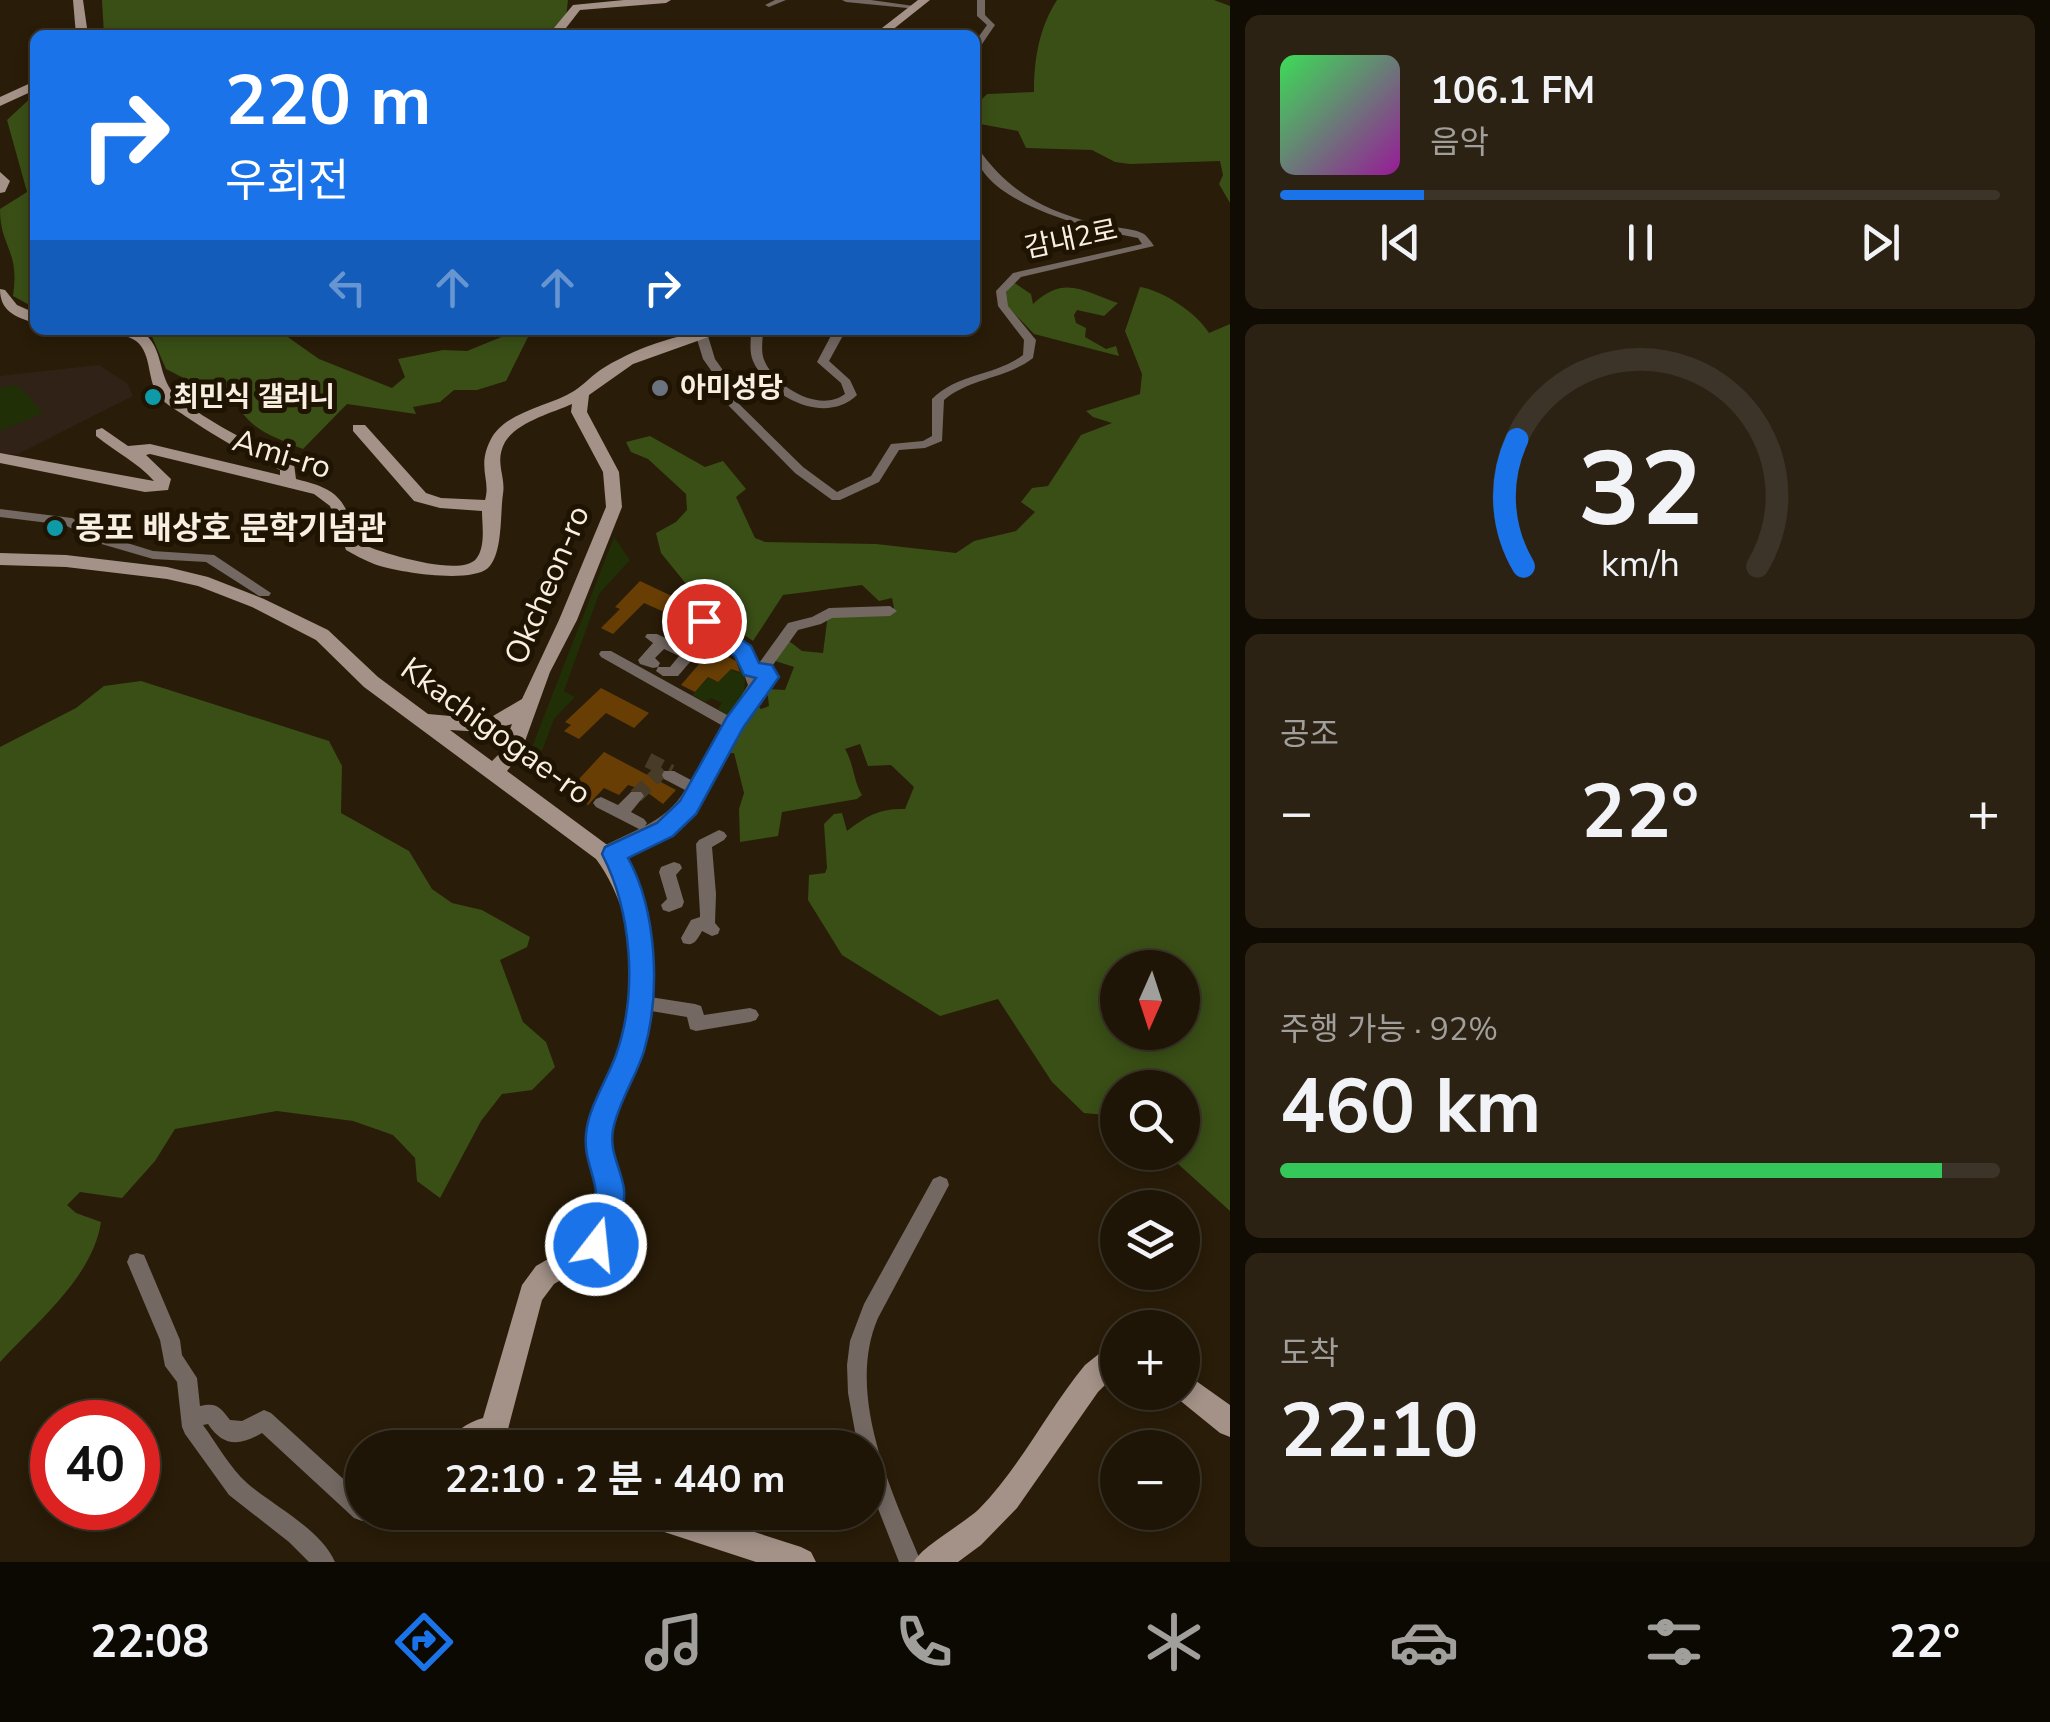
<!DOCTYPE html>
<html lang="ko">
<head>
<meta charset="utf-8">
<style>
  :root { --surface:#1f1506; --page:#2c2214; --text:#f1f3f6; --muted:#a19f9b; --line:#3c3428; --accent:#1a73e8 }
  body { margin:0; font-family:"Nunito Sans","Noto Sans KR",sans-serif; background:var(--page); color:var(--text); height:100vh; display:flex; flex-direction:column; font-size:38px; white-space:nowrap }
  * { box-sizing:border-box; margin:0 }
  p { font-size:32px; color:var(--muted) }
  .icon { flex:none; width:55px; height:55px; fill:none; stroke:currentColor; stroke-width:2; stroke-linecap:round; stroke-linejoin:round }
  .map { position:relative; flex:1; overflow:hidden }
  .side { display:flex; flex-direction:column; gap:15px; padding:15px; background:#110c03; width:820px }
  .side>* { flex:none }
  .banner { position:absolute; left:30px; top:30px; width:950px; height:305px; border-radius:15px; box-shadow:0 5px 15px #0003,0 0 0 2px var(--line); background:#1a73e8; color:#fff; overflow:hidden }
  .needle { width:65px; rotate:183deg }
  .controls { position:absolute; left:1100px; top:950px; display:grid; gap:20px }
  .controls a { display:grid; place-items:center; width:100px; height:100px; border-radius:50%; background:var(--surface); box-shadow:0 5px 15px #0003,0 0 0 2px var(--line); font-size:50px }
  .speed { position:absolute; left:30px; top:1400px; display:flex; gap:20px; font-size:50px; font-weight:700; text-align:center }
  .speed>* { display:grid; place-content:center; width:130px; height:130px; border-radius:50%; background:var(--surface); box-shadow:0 5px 15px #0003,0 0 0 2px var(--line); line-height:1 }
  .speed .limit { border:15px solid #d22; background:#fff; color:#111 }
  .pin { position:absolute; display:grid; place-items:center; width:85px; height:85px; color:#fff; margin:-42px; border:5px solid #fff; border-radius:50%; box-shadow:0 2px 10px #0007 }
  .me { position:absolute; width:110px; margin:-55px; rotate:16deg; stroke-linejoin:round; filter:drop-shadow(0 0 8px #0008) }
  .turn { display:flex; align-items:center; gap:35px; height:210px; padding:0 30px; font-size:45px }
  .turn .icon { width:130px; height:130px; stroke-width:2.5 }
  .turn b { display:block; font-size:70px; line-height:85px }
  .lanes { display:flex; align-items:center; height:95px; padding:0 30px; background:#0003; justify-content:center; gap:50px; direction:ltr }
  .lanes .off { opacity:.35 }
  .big { font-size:75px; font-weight:700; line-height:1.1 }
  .side .widget { flex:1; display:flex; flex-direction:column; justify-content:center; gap:15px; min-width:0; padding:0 35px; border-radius:15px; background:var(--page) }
  .side .dial { align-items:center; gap:0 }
  .dial svg { height:260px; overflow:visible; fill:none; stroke:var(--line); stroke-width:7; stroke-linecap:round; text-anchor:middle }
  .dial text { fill:var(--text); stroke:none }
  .song { display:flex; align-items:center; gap:30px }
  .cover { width:120px; height:120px; border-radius:15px; background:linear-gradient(135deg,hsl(130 70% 55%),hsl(300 70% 35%)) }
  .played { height:10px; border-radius:5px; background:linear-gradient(90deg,var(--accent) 20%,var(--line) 20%) }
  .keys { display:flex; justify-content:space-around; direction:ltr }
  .heat { display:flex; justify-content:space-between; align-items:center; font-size:55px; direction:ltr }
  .charge { height:15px; border-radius:8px; background:linear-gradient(90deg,#34c759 92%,var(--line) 0) }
  .trip { position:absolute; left:345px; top:1430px; width:540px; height:100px; border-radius:50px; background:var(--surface); box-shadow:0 5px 15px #0003,0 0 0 2px var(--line); font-weight:700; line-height:100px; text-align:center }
  .dock { display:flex; height:160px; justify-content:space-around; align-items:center; background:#0c0802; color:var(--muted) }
  .dock .icon { width:70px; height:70px }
  .dock .on { color:var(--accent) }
  .dock b { font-size:45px; color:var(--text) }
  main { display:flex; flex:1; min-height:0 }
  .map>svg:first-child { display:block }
</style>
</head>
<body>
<main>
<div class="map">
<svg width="1230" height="1562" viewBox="0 0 1230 1562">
  <rect width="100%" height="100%" fill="#291c08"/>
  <path fill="#312217" d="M99,365l29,19 5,12 -115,58h-18v-78z"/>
  <path fill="#202f06" d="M14,385l8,4 21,24 -43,18v-43z
    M614,537l16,23 -31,34 -35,97 11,6 -21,22 -12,32 -12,1z
    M746,666l-2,26 -14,25 -12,-8 4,-6 -11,-5 -5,4 -14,-7 16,-17 10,4 12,-13 8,4z"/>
  <path fill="#394f16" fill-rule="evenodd" d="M102,0h466l-4,35h-460z
    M1057,0h157l16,6v197l-11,-19 4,-9 -3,-14 -90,3 -15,-2 -23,-12 -66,-2 -8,-17 -38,-7 -3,-20 10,-10 47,-2c0,-33 5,-64 23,-92z
    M35,94v214l-22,-12c7,-47 -13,-48 -13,-87l27,-17 -20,-72z
    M1013,282l18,12 2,10c32,-30 51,-12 85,-1l-14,13 -27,-6 -3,5 2,8 10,5 -1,9 21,12 10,-3 3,10 -85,-22 -27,-28 -2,-12z
    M1140,287c22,3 57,26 69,46l21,-9v887l-64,-58 16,-1v-64h-64l-1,28 -33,-3 -32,-31 -54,-83 -58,17 -98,-61 -34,-55 1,-25 16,-2 2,-5 -3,-44 10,-10 8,-1 5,18c19,-15 33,-23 58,-22l9,-22 -23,-22 -23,1 -8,-22 -15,5c9,15 8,31 17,46l-5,4 -75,13 -4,24 -38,6 -1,-33 5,-16 -10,-40 -13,1 32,-52 8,7 8,-3 -2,-17 18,1 9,-23 -25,-8 16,-21 17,13 21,2 5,-39 58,-1 8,-5 -2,-10 -13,3 -17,-16 -79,10 -30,46 -49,-35 -43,-53 -5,-20 20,-11 11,-12 -1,-16 -38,-35 -17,-7 -5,-10 24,-6 55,31 18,-6 23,28 -10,8 19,41 10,4 111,2 80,9 18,-12 42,-10 19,-19 -14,-10 11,-14 16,-2 33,-51 31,-12 -19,-6 -7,-6 54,-17 2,-20 -17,-43zM1118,968h64v64h-64z
    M149,330h135l1,5 34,24 73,29 13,-11 -7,-18 45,-9 24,1 47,-19h48l-34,5 -22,44 -29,9h-23l-14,12 -27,5 3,7 -69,-10 -44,45c-31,-13 -56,-19 -70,-53l-28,-7 -39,-20z
    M141,681l188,60 13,25 -1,47 68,38 23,38 20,14 30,7 48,27 -3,10 -27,13 23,62 23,20 9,25 -23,23 -30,4 -21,27 -41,77 -23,-17 -2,-23 -22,-23 -40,-14 -76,-10 -102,18 -20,32 -33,37 -42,-6 -13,13 9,8 25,9c-8,55 -65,101 -101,140v-615l76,-39 28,-22z"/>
  <path fill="#683e05" d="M640,581l38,18 2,7 -9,9 -27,-12 -31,31 -12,-6 19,-19 -5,-2z
    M712,649l24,12 4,11 -9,-3 -13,13 -10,-5 -13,15 -14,-7z
    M601,688l48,25 -15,15 -28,-15 -27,26 -15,-8 7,-6 -6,-3z
    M604,752l72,38 -13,14 -19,-14 -16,-5 -9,10 -15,-7 -16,17 -22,-12z"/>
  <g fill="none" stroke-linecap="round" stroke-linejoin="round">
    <path stroke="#483c29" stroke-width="15" stroke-dasharray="15 8" stroke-linecap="butt" d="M648,760l23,12
      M636,796l28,-28"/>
    <path fill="#736862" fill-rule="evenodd" d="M775,0h11l-17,7 -4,-2z
      M842,0h29l50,7 -4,2 -71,-7z
      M977,0h8v15l10,10 -17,25 -3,1v-9l12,-17 -10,-9z
      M975,98l5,3v20l-5,3z
      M975,147l3,1c30,44 68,63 119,76 12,3 37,4 47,10 2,1 9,10 10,12l-133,31 -15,15 2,14 28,34 -3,18c-27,21 -63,20 -89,42l-2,41 -17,7 -26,2 -20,32 -39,18h-8l-37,-27 -66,-67 -9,-23 -17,-24 -7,-23 2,-2 4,-1 6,3 7,23 17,24 6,20 65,64 34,25 34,-16 20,-32 32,-3 9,-5v-37c26,-26 63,-23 91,-44l1,-15 -26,-34 -2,-15 17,-18 129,-29 -4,-6c-43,-8 -163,-35 -163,-91z
      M751,330h12c0,10 -3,22 2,32 12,26 55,51 80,32l-4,-11 -24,-21 17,-32h12l-17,31 21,19 7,15c-32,31 -88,2 -104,-34 -4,-9 -2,-21 -2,-31z
      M0,509l72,9 36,19 45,14 61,4 57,38 -2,3h-10l-53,-34 -53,-3 -55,-16 -33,-18 -65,-8z
      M688,596c7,5 11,11 17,17 19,18 43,27 52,53l31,-43 24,-6 17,-9 61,-2 7,5 -7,5 -58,2 -11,6 -23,6 -28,39 4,4c0,15 -21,30 -29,44 -11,19 -20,41 -31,62 -25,46 -59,67 -107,84l-6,-2 -6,-8 2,-4 42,-20 -43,-22 -3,-4 3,-4 5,-2 17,8 13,-13h10l3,4 -13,16 13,7 3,4 -2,3c16,-8 31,-20 40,-36l-21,-11 -2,-4 2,-4h10l17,9 32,-54 -122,-69 -2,-3 2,-3h10l118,65 19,-31c-11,-30 -6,-30 -34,-51l-36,42h-15l-7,-5 2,-4h12l9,-11 -15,-7 -9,9 5,5 -2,4 -5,1 -13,-4 -2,-4 15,-17 -8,-6 2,-3h10l29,14 18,-21 -14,-13 -9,-13z
      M719,830l5,2 3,4 -3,4 -12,7 4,47 -1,29 5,6 -2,5 -6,2 -10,-5c-5,9 -8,16 -19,12l-2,-5 10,-18 9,-3v-3l-4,-70 3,-4z
      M674,862l6,2 2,4 -6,7 8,27 -2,5 -13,5 -6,-2 -2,-5 6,-6 -8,-27 2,-5z
      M650,997l45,7 6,2 3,9 46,-7 6,2 3,5 -3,5 -6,2 -54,9 -6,-2 -3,-12 -36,-6 -10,4 -6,-2 -2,-5 2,-5z
      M940,1176l7,3 2,6 -71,133c-33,76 14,174 43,244h-22l-31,-79v-35h-10l-10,-55 -1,-28 3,-24 14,-37 69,-125z
      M137,1253l7,2 36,85 2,15 15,23 3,28c17,-4 20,1 30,14l12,1 22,-11 7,3 91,83v16h10l-2,6 -8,3 -8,-3 -92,-85c-22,13 -39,14 -54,-9l-5,1c14,19 27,43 44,58 26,23 74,46 88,79h-26l-20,-20 -60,-47 -44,-61 -3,-7 -5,-45 -12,-16 -5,-26 -33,-78 3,-7z
      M494,1419c12,5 26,16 31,29h-26l-12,-12 -3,-7 3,-7z"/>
    <path fill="#a49288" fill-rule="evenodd" d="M73,0h10l5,35h-12z
      M624,0h47l-5,3 -86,7 -14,18 3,7h-12l-3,-7 19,-23z
      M918,0h12l-44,35h-13z
      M35,81v9l-35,16v-9z
      M0,172l10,9 -5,11 -5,1z
      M0,289l5,1 12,15 18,8v10c-20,-6 -35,-12 -35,-34z
      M53,330l90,2c19,16 15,35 26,55 13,23 99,65 125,77l2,15c46,11 48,21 63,64 20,9 101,35 117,16 10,-12 6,-34 6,-48l-42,-3 -26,-7 -61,-70v-6h12l61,68 15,5 44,2c6,-19 -8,-33 5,-59 14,-30 59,-34 84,-50 11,-7 19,-17 31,-24 35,-21 82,-37 123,-37l-95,34 -44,31 -2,17 32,60 3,35 -45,113 -27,52 -30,83 -13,16 103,76 15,19 14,30 12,53 2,28 -5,53 -33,88 -5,22 12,52 -6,31 -11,31 -51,30 -12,16 -34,129 -4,10c-20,8 -35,9 -57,9 7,-17 19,-25 36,-30l39,-133 14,-19 50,-29c6,-17 14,-35 10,-53 -3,-16 -12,-28 -10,-45 4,-31 23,-58 33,-87 21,-63 17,-139 -23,-193l-232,-172 -48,-47 -64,-33 -54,-21 -31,-7 -101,-12 -66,-2v-12l66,2 101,12 41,10 56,22 64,31 50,47 50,37 45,4 20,-2 29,-17 37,-79 47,-113 -3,-35 -32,-60 1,-8c-20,9 -55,18 -67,38 -11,20 1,34 -2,52 -3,20 0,60 -15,74 -18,16 -93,4 -114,-4 -10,-4 -19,-9 -28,-14l-16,-44 -16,-12 -164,-40 -4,1 25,24 -3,11 -23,2 -145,-29v-10l154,28c-17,-19 -37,-28 -58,-45v-6l6,-2 26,18 22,-2 130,31v-5c-34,-16 -64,-33 -95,-54 -8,-6 -19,-11 -25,-19 -14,-15 -7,-43 -24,-56 -24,-17 -60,5 -83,-11zM512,724l-10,27 -10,10 -42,-31 34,2z
      M1118,1344v28l-20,20 -81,116 -36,37 -23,17h-44c7,-15 49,-38 65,-53 42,-43 68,-98 106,-144l15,-12z
      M1182,1371l48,34v32l-10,-4 -48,-39 10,-2z
      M632,1512h60l109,35 10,5 5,10h-60l-110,-36 -10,-4z"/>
  </g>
  <path fill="#1a73e8" stroke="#114b97" stroke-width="2.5" d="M704,614l47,32 8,17 13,2 7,12 -36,51 -47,86 -23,22 -45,22c29,53 33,135 16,193 -8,26 -26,52 -31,79 -4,22 8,38 11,59 2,21 -10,47 -18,66l-10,4 -11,-4 -4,-10c6,-18 18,-40 14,-59 -4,-19 -11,-32 -9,-52 2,-26 21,-54 30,-79 22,-62 16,-143 -14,-201l3,-7 52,-24 23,-22 47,-84 29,-39 -12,-3 -9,-19 -39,-30 -3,-5 3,-5z"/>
  <circle fill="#6b7280" stroke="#1f1301" stroke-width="4" cx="660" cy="388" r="10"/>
  <g fill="#0f9aa8" stroke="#1f1301" stroke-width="4">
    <circle cx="153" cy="397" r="10"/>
    <circle cx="55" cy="528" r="10"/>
  </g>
  <g text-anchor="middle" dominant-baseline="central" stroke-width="10" stroke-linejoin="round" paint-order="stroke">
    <g font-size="28" fill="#f8efe2" stroke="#1f1301">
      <text transform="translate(1071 239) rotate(-12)">감내2로</text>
    </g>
    <g font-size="28" font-weight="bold" fill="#f8efe2" stroke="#1f1301" text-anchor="start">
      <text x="680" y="388">아미성당</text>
      <text x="173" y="397">최민식 갤러니</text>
    </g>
    <g font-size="32" fill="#f8efe2" stroke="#1f1301">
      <text transform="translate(282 454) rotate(17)">Ami-ro</text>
      <text transform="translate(547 585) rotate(-67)">Okcheon-ro</text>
      <text transform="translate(496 731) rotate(36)">Kkachigogae-ro</text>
    </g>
    <g font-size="32" font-weight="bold" fill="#f8efe2" stroke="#1f1301" text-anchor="start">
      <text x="75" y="528">몽포 배상호 문학기념관</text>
    </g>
  </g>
</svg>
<div class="controls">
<a><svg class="needle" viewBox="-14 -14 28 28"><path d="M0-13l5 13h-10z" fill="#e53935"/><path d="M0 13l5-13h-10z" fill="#a19f9b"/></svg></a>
<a><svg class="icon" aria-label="search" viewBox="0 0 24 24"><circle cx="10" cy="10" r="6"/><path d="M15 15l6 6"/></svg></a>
<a><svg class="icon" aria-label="layers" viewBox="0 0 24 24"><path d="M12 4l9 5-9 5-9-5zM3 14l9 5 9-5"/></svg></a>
<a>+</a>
<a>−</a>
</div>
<div class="speed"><div class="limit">40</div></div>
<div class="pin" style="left:704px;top:621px;background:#d93025"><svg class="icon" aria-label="arrive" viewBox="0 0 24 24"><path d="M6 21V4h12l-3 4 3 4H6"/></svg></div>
<svg class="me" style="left:596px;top:1245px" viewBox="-20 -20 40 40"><circle r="17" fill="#1a73e8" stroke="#fff" stroke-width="3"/><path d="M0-11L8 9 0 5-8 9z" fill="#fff"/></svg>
<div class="trip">22:10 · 2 분 · 440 m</div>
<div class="banner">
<div class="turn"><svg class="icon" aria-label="right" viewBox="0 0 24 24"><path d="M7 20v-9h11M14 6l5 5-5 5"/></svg><div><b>220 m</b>우회전</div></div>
<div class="lanes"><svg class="icon off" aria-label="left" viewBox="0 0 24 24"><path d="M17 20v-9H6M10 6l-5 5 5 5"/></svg><svg class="icon off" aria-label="ahead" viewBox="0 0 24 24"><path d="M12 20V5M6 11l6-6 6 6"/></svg><svg class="icon off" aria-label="ahead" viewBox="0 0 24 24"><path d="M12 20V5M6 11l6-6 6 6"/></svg><svg class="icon" aria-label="right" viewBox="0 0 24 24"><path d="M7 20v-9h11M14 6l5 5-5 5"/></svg></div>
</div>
</div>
<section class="side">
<div class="widget">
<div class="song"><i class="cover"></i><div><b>106.1 FM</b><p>음악</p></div></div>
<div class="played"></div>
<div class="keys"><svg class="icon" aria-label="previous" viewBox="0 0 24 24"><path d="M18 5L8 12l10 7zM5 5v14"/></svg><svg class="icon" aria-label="pause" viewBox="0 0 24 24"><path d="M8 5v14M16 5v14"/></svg><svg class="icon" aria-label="next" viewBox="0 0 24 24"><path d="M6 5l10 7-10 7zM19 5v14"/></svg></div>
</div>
<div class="widget dial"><svg viewBox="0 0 100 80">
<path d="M14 69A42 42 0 1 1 86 69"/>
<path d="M14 69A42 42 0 0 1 12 30" stroke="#1a73e8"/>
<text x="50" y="56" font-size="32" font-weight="700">32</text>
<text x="50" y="72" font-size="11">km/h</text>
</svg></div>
<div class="widget"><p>공조</p>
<div class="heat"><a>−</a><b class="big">22°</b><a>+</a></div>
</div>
<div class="widget"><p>주행 가능 · 92%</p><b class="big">460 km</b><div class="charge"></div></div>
<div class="widget"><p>도착</p><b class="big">22:10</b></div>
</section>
</main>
<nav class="dock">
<b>22:08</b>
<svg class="icon on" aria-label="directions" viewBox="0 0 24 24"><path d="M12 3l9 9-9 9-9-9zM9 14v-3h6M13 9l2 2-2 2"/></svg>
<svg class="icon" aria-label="music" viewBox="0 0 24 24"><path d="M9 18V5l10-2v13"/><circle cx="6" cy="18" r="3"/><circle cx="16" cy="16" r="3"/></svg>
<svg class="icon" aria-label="phone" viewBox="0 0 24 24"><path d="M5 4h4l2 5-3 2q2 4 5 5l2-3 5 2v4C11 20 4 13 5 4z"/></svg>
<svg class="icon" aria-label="climate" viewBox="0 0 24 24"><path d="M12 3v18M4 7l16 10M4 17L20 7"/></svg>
<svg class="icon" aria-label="car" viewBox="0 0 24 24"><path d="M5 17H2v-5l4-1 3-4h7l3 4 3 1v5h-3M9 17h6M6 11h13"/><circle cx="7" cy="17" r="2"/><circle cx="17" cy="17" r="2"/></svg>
<svg class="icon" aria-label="filters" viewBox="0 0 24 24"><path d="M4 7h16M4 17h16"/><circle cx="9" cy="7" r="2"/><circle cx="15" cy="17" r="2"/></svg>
<b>22°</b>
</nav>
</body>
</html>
